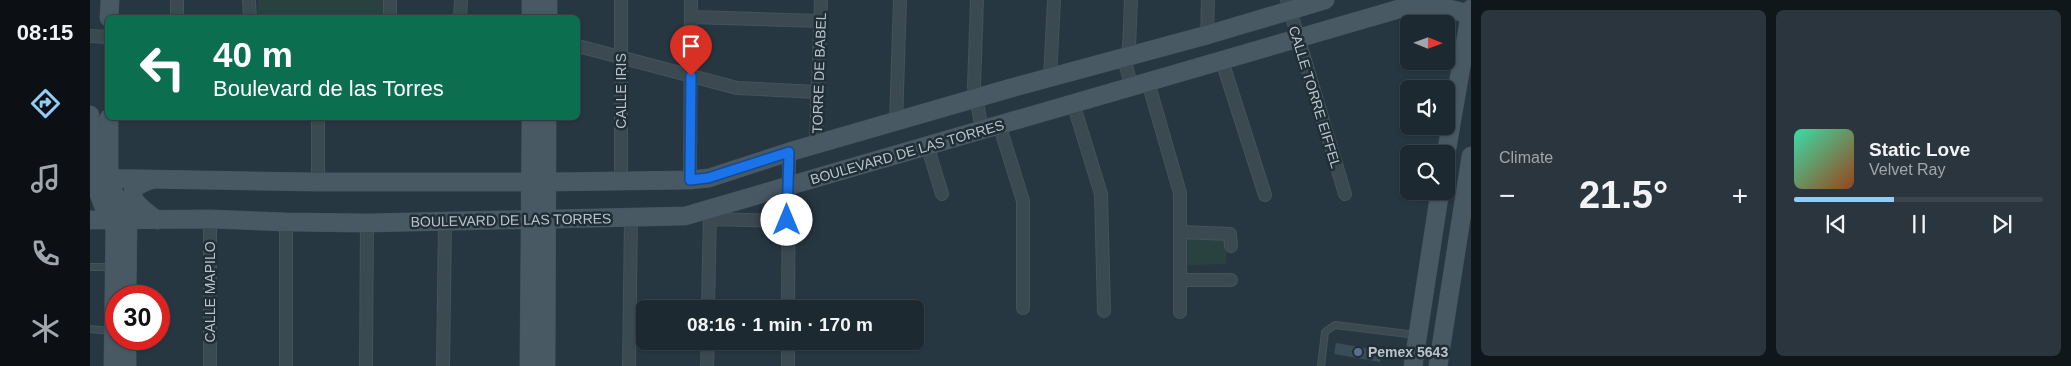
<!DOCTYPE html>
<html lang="en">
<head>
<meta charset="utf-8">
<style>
  :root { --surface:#1d2931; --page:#2a353d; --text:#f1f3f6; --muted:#a0a6ab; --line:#3b454d; --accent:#92cdf6 }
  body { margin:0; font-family:Arial,sans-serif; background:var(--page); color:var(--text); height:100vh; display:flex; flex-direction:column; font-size:19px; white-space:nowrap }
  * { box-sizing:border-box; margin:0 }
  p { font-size:16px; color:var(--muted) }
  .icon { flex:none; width:28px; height:28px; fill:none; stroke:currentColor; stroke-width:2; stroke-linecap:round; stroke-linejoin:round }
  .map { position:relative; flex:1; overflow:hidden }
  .details { display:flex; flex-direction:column; gap:10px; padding:10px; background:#10171b; width:600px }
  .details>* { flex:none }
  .top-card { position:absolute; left:15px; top:15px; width:475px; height:105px; border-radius:8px; box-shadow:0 1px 4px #0004,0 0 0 1px var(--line); background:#0b6e4f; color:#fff; overflow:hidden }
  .needle { width:32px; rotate:91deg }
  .fabs { position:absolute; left:1310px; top:15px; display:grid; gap:10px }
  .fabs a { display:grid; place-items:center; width:55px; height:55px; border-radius:8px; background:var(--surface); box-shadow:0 1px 4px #0004,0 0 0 1px var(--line); font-size:25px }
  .speed { position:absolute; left:15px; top:285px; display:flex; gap:10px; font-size:25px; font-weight:700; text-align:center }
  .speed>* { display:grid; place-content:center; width:65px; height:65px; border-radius:50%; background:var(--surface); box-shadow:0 1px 4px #0004,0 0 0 1px var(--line); line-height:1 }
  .speed .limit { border:8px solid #d22; background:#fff; color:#111 }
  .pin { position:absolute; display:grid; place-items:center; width:42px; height:42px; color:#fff; margin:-51px -21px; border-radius:50% 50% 50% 0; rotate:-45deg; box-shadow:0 0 5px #0007 }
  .pin .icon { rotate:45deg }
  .me { position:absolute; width:55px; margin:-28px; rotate:0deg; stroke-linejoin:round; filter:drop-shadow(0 0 4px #0008) }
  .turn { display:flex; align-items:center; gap:18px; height:105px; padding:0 25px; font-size:22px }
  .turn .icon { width:65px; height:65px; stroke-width:2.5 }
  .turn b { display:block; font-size:35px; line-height:42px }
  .big { font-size:38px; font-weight:800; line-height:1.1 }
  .details .widget { flex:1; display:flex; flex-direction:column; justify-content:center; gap:8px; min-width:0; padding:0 18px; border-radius:8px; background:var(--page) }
  .song { display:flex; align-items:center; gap:15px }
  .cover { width:60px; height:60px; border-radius:8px; background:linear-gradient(135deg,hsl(160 70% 55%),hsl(20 70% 35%)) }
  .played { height:5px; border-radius:2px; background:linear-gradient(90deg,var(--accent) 40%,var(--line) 40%) }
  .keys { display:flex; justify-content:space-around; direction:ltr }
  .heat { display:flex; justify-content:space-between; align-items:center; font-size:28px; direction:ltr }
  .details .tiles { flex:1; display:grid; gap:10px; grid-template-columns:repeat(2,1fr) }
  .trip { position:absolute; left:546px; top:300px; width:288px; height:50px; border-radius:8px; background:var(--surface); box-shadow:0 1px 4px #0004,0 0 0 1px var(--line); font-weight:800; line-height:50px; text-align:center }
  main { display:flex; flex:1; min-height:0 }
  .tabs { display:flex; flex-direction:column; width:90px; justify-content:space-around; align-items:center; background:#0c1014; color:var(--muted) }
  .tabs .icon { width:35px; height:35px }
  .tabs .active { color:var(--accent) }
  .tabs b { font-size:22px; color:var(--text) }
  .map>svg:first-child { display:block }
</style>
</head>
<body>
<main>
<nav class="tabs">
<b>08:15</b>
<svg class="icon active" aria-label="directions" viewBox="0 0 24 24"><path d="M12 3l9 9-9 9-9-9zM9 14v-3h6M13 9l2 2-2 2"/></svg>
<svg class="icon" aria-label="music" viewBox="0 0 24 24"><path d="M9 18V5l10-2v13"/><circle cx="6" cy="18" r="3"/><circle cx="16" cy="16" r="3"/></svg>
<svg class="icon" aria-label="phone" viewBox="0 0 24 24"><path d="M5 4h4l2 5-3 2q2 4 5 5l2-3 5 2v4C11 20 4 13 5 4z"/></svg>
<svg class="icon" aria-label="climate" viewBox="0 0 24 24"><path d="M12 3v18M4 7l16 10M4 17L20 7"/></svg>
</nav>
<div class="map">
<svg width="1381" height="366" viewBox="0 0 1381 366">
  <rect width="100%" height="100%" fill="#273741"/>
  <path fill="#294240" d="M168,0h127v17l-127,1z
    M1096,235h41l-1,29 -40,1z"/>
  <path fill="#394c57" d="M1246,343l46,8 -2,11 -46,-8z"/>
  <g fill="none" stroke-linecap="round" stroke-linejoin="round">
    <g stroke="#45525a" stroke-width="8">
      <path id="lane" d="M0,267h24
        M0,329l22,2
        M1231,366l4,-34 10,-7 81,10"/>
    </g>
    <g stroke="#45525a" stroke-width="14">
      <path id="street" d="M159,0l1,18
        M887,0l-3,87 8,42
        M1041,0l-2,47 -4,16 7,24
        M1197,0l58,194
        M601,17l129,4
        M87,18v-18
        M300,18v-18
        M370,18l1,-18
        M1117,35l1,-35
        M0,36l18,1
        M488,46l159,42 81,4
        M1132,61l43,134
        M960,78l4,-78
        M1058,82l32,111v119
        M983,103l28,91 3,117
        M806,122l4,-122
        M909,124l24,77v107
        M726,145l5,-145
        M837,145l15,49
        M600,180l1,-180
        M531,181v-181
        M228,182v-64
        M619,219l78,2
        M196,222v144
        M1091,232l49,2 1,12
        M1090,280h51
        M618,309l2,-99
        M698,309l1,-157
        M698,341v25
        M120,366v-147
        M276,366l1,-143
        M353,366l2,-145
        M539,366l2,-149
        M617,366l1,-25"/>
    </g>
    <g stroke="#45525a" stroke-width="19">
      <path id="secondary" d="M19,18l1,-18
        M441,18v-18
        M458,18v-18
        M0,115l3,63 16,43
        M19,118v61l11,30 8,11 -1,76
        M1356,154l25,-145
        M0,178l228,4h229l143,-2 19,-2 80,-26 222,-64 196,-53 118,-35
        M61,180c-35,11 -12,27 6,40
        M0,220l120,-1 76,3 81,1 318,-7 714,-207c24,-5 49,-2 72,6
        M23,366l2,-145
        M37,366v-27
        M439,366l2,-248
        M456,366l1,-248
        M1323,366l27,-175
        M1348,366l33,-210"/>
    </g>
    <use href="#lane" stroke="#3b4951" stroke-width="6"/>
    <use href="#street" stroke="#3b4951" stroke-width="12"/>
    <use href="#secondary" stroke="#495964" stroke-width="18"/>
  </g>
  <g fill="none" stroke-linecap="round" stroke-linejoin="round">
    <g stroke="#114b97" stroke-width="12">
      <path id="route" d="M601,76l-1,104 18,-2 81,-26 -2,68"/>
    </g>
    <use href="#route" stroke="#1a73e8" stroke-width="9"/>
  </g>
  <circle fill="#5c6f8a" stroke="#202e36" stroke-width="2" cx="1268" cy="352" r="5"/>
  <g text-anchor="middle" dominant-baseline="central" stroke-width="5" stroke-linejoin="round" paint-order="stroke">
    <g font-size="14" fill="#b8c3cb" stroke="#202e36">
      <text transform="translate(729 73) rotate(-88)">TORRE DE BABEL</text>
      <text transform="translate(531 91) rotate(-90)">CALLE IRIS</text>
      <text transform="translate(1225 97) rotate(73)">CALLE TORRE EIFFEL</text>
      <text transform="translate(817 152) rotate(-16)">BOULEVARD DE LAS TORRES</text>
      <text transform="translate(421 220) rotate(-1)">BOULEVARD DE LAS TORRES</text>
      <text transform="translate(120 292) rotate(-90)">CALLE MAPILO</text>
    </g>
    <g font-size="14" font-weight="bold" fill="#b8c3cb" stroke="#202e36" text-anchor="start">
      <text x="1278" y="352">Pemex 5643</text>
    </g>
  </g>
</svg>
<div class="fabs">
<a><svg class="needle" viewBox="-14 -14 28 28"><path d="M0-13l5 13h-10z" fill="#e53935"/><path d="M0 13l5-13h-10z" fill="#a0a6ab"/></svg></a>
<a><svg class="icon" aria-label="sound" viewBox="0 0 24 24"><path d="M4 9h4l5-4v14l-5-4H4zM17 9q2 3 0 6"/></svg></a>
<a><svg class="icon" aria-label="search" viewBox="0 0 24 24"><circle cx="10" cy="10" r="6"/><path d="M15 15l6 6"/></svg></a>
</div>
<div class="speed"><div class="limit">30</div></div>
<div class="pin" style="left:601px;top:76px;background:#d93025"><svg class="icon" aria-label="arrive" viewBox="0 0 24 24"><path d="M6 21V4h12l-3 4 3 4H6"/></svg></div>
<svg class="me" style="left:697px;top:220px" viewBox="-20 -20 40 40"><circle r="19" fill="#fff"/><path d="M0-13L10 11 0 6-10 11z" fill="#1a73e8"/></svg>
<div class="trip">08:16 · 1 min · 170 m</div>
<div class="top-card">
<div class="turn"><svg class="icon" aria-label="left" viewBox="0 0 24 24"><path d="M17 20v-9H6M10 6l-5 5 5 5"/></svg><div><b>40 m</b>Boulevard de las Torres</div></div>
</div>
</div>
<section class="details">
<div class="tiles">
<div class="widget"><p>Climate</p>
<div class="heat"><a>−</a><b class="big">21.5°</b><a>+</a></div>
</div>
<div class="widget">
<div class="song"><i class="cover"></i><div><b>Static Love</b><p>Velvet Ray</p></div></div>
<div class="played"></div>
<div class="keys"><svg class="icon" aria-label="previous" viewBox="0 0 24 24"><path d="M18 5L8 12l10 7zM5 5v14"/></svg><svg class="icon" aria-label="pause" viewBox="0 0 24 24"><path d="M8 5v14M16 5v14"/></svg><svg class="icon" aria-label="next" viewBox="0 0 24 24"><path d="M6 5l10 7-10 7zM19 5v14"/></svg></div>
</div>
</div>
</section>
</main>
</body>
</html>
